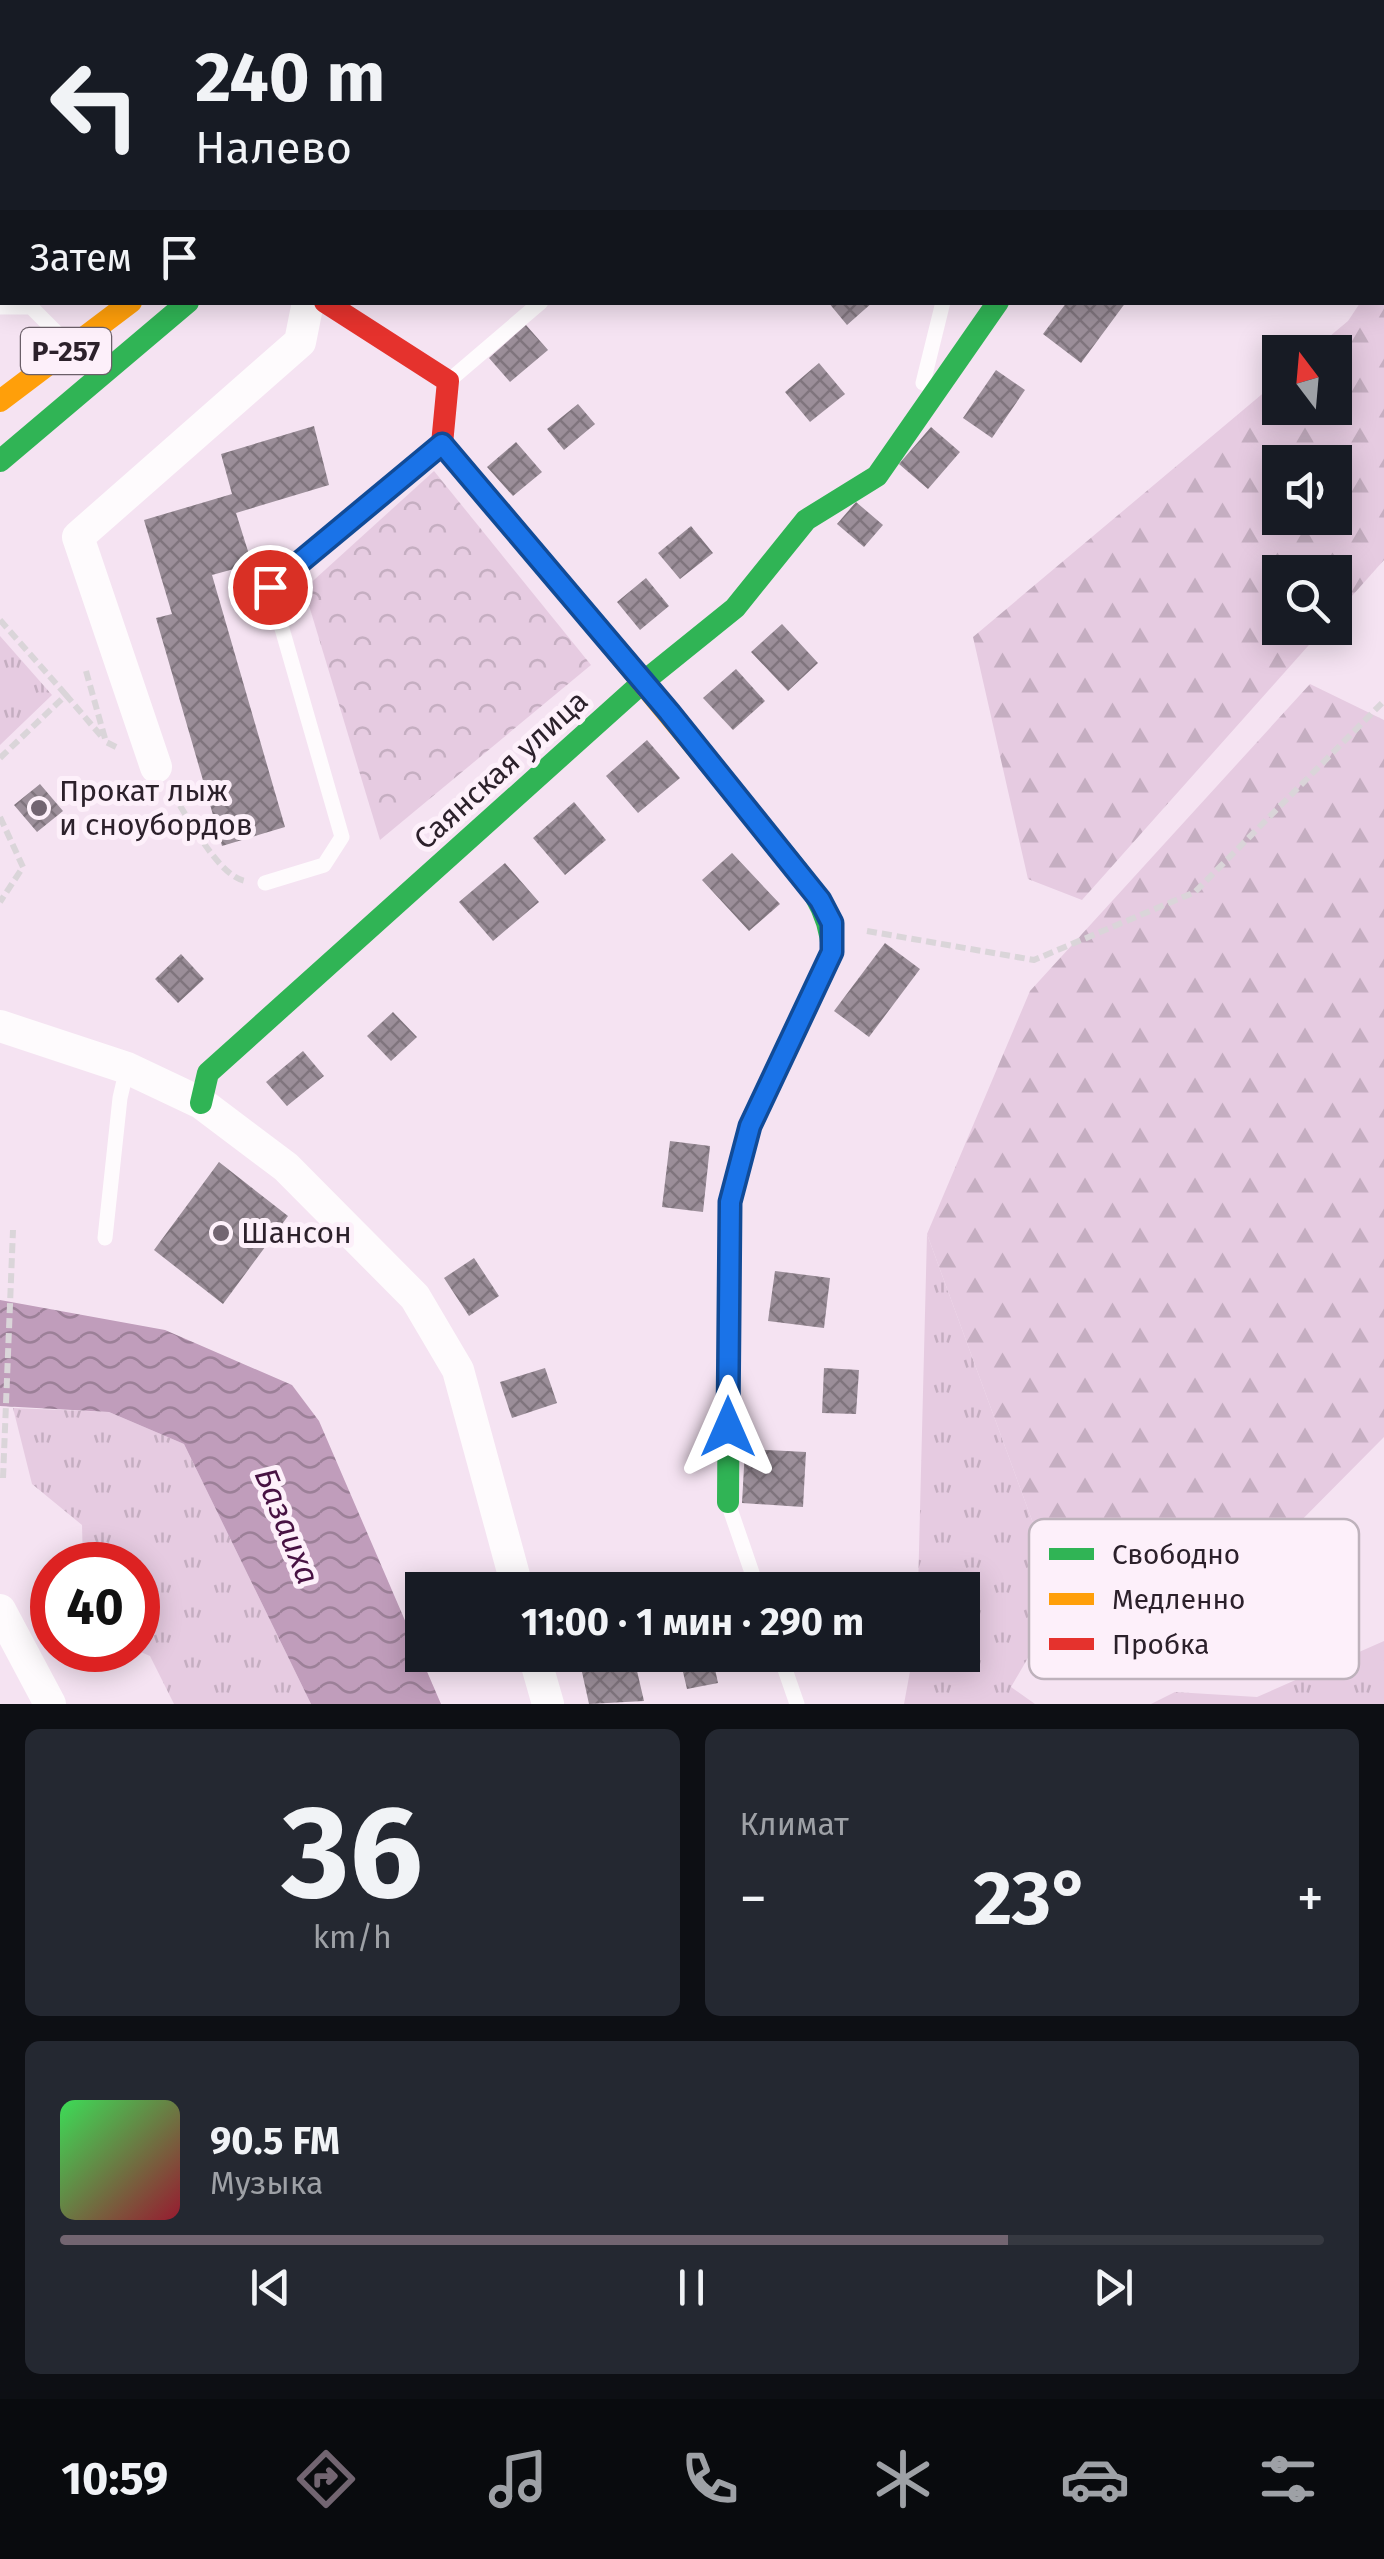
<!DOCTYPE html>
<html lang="ru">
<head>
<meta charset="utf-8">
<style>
  :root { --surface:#171b24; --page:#242831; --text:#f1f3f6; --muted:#9ea1a6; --line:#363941; --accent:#726571 }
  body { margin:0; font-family:"Fira Sans",sans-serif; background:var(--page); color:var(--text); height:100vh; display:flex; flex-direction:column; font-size:38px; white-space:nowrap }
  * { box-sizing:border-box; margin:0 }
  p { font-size:32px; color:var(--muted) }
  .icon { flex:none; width:55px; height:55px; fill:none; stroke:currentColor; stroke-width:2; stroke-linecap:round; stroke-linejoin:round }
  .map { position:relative; height:1704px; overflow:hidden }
  .sheet { display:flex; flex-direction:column; gap:25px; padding:25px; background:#0d0f14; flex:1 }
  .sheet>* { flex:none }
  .banner { position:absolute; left:0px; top:0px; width:1385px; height:305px; box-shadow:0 5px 25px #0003; background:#171b24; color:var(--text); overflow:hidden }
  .needle { width:65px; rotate:344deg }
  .buttons { position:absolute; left:1262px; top:335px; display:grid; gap:20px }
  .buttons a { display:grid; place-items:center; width:90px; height:90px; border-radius:0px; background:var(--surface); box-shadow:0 5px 25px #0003; font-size:50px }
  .speed { position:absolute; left:30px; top:1542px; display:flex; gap:20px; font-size:50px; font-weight:700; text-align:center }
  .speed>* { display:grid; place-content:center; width:130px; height:130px; border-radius:50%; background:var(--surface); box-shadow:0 5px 25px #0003; line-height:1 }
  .speed .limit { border:15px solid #d22; background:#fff; color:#111 }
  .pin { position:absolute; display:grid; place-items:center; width:85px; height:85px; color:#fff; margin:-42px; border:5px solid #fff; border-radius:50%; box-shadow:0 2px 10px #0007 }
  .me { position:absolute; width:110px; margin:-55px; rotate:0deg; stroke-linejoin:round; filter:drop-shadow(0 0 8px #0008) }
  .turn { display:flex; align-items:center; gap:35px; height:210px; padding:0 30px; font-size:45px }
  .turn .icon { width:130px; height:130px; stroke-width:2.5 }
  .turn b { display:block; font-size:70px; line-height:85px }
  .then { display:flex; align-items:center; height:95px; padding:0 30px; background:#0003; gap:20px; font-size:38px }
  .big { font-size:75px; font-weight:700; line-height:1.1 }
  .sheet .tile { flex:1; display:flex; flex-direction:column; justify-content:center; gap:15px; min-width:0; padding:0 35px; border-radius:15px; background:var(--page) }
  .sheet .dial { align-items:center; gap:0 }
  .dial b { font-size:130px; line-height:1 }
  .song { display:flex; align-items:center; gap:30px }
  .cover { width:120px; height:120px; border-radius:15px; background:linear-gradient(135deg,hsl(130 70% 55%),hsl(350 70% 35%)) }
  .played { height:10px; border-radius:5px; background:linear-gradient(90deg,var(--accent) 75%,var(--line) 75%) }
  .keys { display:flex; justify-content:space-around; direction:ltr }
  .heat { display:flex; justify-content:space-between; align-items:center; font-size:55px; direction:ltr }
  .sheet .tiles { flex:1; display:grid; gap:25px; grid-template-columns:1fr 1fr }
  .tile:last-child { grid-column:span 2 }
  .trip { position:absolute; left:405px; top:1572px; width:575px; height:100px; border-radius:0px; background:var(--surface); box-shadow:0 5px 25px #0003; font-weight:700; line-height:100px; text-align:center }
  .dock { display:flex; height:160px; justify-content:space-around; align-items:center; background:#090b0e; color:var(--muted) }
  .dock .icon { width:70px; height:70px }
  .dock .on { color:var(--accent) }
  .dock b { font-size:45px; color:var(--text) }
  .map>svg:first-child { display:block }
</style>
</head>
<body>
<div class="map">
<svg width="1384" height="1704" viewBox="0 0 1384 1704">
  <defs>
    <pattern id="grass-tufts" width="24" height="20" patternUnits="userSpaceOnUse" patternTransform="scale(2.5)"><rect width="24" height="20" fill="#e6cbe1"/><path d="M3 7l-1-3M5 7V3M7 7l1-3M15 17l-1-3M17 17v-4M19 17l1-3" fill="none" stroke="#c5aec1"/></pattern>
    <pattern id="forest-firs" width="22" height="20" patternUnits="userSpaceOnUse" patternTransform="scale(2.5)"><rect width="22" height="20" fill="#e6cbe1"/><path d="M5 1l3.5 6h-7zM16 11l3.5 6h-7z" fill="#c5aec1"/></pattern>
    <pattern id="park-crowns" width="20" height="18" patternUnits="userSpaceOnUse" patternTransform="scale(2.5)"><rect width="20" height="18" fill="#e6cbe1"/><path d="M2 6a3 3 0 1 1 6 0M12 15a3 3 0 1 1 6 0" fill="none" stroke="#c5aec1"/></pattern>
    <pattern id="water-waves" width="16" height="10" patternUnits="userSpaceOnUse" patternTransform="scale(2.5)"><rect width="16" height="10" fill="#c09dbb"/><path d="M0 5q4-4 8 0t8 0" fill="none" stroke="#9c8098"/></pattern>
    <pattern id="building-cross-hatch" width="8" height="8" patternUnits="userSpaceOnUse" patternTransform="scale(2.5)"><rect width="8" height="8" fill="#9b8e99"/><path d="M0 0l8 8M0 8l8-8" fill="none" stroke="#7f747d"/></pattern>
  </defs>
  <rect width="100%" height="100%" fill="#f5e3f2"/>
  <path fill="url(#grass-tufts)" d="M0,636l52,59 -52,50z
    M927,1234l106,289 107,50 134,-25 -12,37 -62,36 -36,36h-51l-51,-18 -30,12 -21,36 24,17h-131l9,-49h49v-65h-44z
    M13,1408l96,4 75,32 127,260h-137l-24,-48 -14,-6 2,-85h-55l-1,-40 -50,-41z
    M1384,1641v63h-233l24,-12 82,5z"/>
  <path fill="url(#forest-firs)" fill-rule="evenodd" d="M1384,262v298l-49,55v-43h-55v56h44l-242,272 -54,-21 -55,-242 307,-258v29h55v-56h-24l37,-31 12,-18 22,-1zM1280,462h55v56h-55z
    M1310,684l74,36v717l-110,111 -134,25 -107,-50 -106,-289 103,-243z"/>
  <path fill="url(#park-crowns)" d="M434,471l157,194 -211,175 -76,-251z"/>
  <path fill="url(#water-waves)" d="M0,1300l165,30 127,55 27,36 122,283h-130l-127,-260 -75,-32 -109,-6z"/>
  <path fill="url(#building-cross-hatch)" d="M828,302h45l-26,23z
    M1067,302h59l-45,61 -38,-29z
    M526,325l22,25 -38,32 -21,-24z
    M819,363l26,31 -35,28 -25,-30z
    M996,370l29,20 -33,48 -29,-20z
    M578,404l17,20 -31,26 -17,-21z
    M314,426l15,59 -93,28 16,51 -40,11 73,252 -63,19 -66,-228 16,-4 -28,-94 88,-26 -11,-40z
    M931,427l29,25 -32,37 -29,-25z
    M516,442l26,30 -29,24 -26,-29z
    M856,502l27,23 -19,22 -27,-23z
    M691,526l22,27 -33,26 -22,-26z
    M646,578l23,28 -29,24 -23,-28z
    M782,624l36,39 -30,28 -37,-39z
    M736,669l29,32 -32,29 -30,-32z
    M647,740l33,38 -42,35 -32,-37z
    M40,784l23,27 -26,21 -23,-27z
    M574,802l32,38 -41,35 -32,-37z
    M732,853l48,51 -31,27 -47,-51z
    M505,863l34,39 -46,39 -34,-39z
    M885,943l35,26 -51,68 -35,-26z
    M181,954l23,25 -26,24 -23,-24z
    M393,1012l24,25 -26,24 -24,-25z
    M303,1051l21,25 -37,30 -21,-24z
    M670,1141l40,5 -7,66 -41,-5z
    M219,1162l69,54 -65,88 -69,-54z
    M474,1258l25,38 -30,20 -25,-38z
    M775,1271l55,7 -6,50 -56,-7z
    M545,1368l12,35 -45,15 -12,-36z
    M824,1368l35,2 -3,44 -34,-1z
    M745,1449l61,3 -3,55 -61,-4z
    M679,1655h33l6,28 -31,6z
    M634,1658l10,43 -55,3 -7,-32z"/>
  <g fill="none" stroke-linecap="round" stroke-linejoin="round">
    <path stroke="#dad5d9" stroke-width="6" stroke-dasharray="10 5" stroke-linecap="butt" d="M0,620l66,75
      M86,671l20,71 12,6
      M0,758l66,-63 36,42
      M172,793c15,22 47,85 74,88
      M0,817l23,50 -23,35
      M867,931l167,29 161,-68 189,-191
      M3,1478l10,-248"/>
    <path stroke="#fefbfd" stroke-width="15" d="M708,0l2,2
      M910,2v-2
      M1183,2l3,-2
      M0,307h31l34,34
      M451,379l90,-77
      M923,383l20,-81
      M265,883l59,-18 18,-28 -72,-250 169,-140
      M105,1238l15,-140 7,-30
      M729,1506l29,84
      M780,1655l17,49"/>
    <path stroke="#fefbfd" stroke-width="32" d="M58,0l2,2
      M637,2l3,-2
      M156,767l-78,-230 222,-195 8,-40
      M0,1026l127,42 74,35 85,64 129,130 43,73 60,220
      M0,1610l50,94
      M534,1655l14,49"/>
    <path stroke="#30b455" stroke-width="22" d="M0,461l188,-159
      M201,1103l7,-30 434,-390 93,-75 71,-88 71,-44 121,-174
      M728,1502l2,-300 20,-76 82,-174c-2,-52 -37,-84 -68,-122"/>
    <path stroke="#ff9f0a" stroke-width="22" d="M519,2l3,-2
      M0,401l131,-99
      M559,582l205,248"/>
    <path stroke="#e5322d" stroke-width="22" d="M325,302l123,79 -6,63 117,138"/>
  </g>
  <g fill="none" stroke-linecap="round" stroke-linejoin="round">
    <g stroke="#114b97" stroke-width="25">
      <path id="route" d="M270,587l172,-143 227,268 151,188 12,23v29l-82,174 -20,76 -2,225"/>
    </g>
    <use href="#route" stroke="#1a73e8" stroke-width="18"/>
  </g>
  <g fill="#726571" stroke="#fdf0fa" stroke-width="4">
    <circle cx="39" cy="808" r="10"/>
    <circle cx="221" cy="1233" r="10"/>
  </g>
  <g text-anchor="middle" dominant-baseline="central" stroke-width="10" stroke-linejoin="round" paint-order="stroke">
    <rect fill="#fdf0fa" stroke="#6b5f69" stroke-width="2.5" x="21" y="328" width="90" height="46" rx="8"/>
    <g font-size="28" font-weight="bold" fill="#2c212b">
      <text x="66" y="351">Р-257</text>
    </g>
    <g font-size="30" fill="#2c212b" stroke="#fdf0fa">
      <text transform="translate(501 770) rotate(-42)">Саянская улица</text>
    </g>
    <g font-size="30" fill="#2c212b" stroke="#fdf0fa" text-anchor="start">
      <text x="59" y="791">Прокат лыж<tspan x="59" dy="34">и сноубордов</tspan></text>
      <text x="241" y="1233">Шансон</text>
    </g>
    <g font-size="32" font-style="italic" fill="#471242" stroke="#fdf0fa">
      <text transform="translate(287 1526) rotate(68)">Базаиха</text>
    </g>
  </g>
  <rect x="1029" y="1519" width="330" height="160" rx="15" fill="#fdf0fa" stroke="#beb2bc" stroke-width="2.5"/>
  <rect x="1049" y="1548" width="45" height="12" fill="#30b455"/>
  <rect x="1049" y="1593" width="45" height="12" fill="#ff9f0a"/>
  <rect x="1049" y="1638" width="45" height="12" fill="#e5322d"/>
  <g font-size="28" fill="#2c212b">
    <text x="1112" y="1564">Свободно</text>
    <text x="1112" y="1609">Медленно</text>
    <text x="1112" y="1654">Пробка</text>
  </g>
</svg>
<div class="buttons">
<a><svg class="needle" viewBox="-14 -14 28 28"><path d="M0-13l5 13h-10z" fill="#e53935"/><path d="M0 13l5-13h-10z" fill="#9ea1a6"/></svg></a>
<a><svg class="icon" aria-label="sound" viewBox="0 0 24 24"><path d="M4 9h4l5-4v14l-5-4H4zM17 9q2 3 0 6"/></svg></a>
<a><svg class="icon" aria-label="search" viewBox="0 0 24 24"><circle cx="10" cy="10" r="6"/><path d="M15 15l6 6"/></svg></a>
</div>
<div class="speed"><div class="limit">40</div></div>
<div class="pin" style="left:270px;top:587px;background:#d93025"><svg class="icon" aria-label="arrive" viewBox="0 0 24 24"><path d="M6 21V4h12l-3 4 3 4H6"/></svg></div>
<svg class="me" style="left:728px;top:1427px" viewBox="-20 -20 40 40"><path d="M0-17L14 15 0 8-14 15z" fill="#1a73e8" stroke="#fff" stroke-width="4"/></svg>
<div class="trip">11:00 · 1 мин · 290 m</div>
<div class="banner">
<div class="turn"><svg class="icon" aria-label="left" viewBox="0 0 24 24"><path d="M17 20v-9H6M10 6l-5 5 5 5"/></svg><div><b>240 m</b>Налево</div></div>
<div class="then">Затем<svg class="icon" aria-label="arrive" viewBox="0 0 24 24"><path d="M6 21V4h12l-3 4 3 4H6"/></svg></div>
</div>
</div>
<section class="sheet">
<div class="tiles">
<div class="tile dial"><b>36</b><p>km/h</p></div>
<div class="tile"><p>Климат</p>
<div class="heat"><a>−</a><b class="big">23°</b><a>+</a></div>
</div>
<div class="tile">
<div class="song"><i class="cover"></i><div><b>90.5 FM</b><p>Музыка</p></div></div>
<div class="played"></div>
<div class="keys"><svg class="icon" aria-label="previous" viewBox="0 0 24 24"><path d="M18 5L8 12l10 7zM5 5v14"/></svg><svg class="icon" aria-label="pause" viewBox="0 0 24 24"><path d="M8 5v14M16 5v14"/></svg><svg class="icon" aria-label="next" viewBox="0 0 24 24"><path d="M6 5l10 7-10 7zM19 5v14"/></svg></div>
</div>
</div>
</section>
<nav class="dock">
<b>10:59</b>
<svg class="icon on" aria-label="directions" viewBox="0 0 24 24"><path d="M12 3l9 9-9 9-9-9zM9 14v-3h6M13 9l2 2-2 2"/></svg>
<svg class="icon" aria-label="music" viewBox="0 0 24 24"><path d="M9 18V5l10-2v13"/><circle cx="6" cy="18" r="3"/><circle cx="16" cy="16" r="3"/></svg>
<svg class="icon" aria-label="phone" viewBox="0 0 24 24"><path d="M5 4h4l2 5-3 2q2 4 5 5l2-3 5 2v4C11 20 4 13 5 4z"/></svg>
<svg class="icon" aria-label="climate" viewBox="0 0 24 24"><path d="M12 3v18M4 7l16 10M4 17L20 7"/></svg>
<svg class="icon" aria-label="car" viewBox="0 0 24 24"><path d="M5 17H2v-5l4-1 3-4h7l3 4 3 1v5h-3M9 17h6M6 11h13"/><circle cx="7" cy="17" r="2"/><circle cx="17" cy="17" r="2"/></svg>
<svg class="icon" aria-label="filters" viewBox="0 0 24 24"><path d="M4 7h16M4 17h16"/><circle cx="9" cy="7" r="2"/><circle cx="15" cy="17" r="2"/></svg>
</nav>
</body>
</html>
